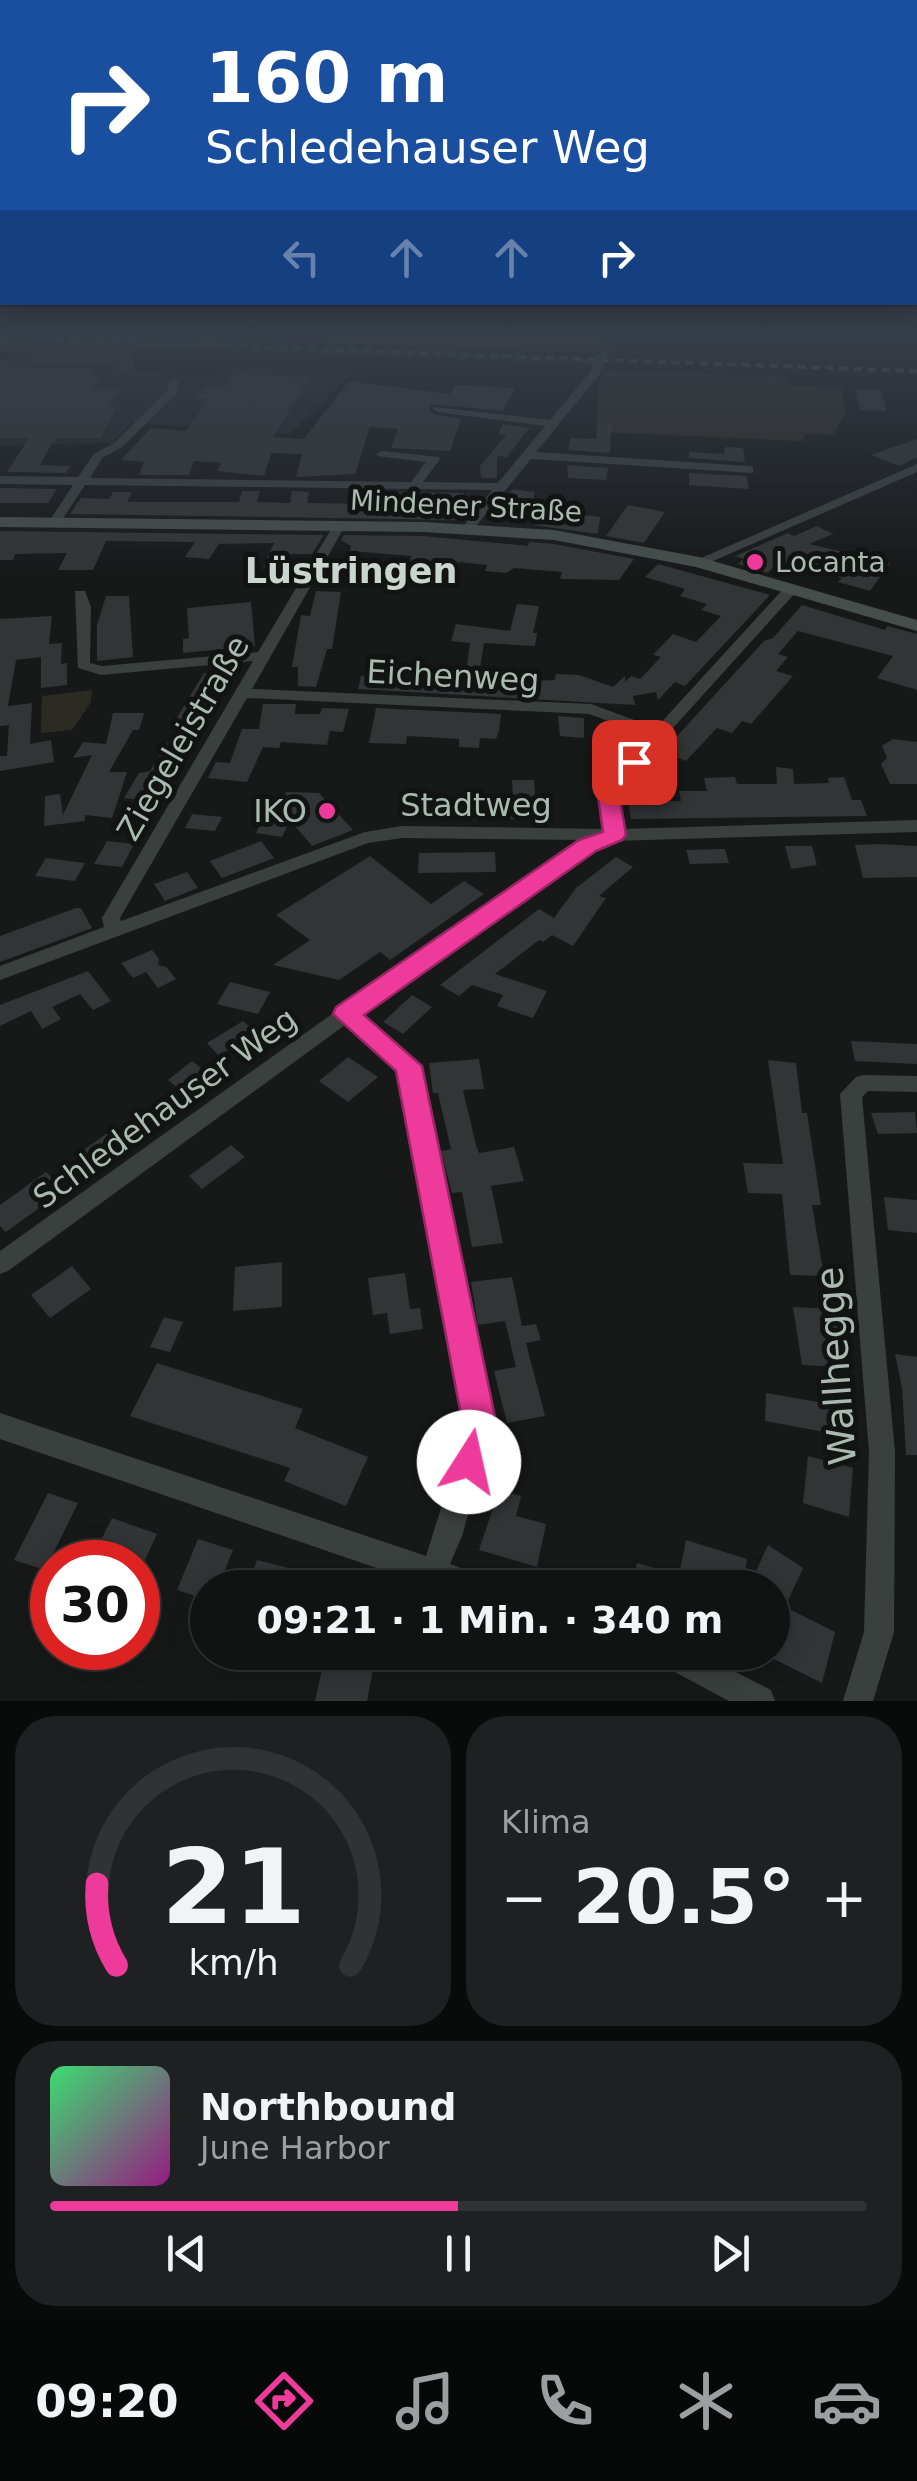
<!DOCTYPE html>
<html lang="de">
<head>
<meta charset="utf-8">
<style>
  :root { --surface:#111313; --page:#1e2021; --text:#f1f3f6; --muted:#9c9ea0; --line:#303233; --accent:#ee3a9b }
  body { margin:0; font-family:"DejaVu Sans",sans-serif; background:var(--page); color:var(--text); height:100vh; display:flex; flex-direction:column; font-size:38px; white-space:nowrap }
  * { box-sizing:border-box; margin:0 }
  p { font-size:32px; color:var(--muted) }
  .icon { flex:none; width:55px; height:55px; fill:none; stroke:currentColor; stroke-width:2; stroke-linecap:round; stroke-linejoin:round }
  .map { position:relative; height:1701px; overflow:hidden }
  .panel { display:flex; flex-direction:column; gap:15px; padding:15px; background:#090a0a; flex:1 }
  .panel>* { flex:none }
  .top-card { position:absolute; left:0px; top:0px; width:918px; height:305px; box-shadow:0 5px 25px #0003,0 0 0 2px var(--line); background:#1a4fa0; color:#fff; overflow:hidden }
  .speed { position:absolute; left:30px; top:1540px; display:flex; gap:20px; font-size:50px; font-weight:700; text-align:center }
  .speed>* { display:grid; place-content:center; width:130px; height:130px; border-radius:50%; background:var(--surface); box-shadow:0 5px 25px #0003,0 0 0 2px var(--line); line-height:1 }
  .speed .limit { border:15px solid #d22; background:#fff; color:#111 }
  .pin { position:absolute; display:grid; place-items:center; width:85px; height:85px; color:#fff; margin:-42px; border-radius:20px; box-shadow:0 5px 15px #0006 }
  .me { position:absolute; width:110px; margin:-55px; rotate:10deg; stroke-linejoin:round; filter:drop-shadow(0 0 8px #0008) }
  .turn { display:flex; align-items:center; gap:35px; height:210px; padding:0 40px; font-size:45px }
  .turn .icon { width:130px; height:130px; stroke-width:2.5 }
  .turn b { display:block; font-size:70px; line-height:85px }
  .lanes { display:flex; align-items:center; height:95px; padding:0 40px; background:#0003; justify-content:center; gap:50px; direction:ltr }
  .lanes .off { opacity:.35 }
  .big { font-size:75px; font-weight:600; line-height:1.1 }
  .panel .card { flex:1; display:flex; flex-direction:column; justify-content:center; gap:15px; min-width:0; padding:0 35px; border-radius:40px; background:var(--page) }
  .panel .dial { align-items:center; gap:0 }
  .dial svg { height:260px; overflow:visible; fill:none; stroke:var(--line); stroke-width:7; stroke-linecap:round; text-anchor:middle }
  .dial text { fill:var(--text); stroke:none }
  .song { display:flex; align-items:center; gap:30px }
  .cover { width:120px; height:120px; border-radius:15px; background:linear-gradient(135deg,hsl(140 70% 55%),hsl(310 70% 35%)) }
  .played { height:10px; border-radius:5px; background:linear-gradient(90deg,var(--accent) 50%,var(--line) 50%) }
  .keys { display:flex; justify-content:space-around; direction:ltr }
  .heat { display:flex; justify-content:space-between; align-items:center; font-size:55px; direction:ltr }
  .panel .tiles { flex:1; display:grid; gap:15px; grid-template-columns:1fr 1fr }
  .card:last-child { grid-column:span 2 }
  .trip { position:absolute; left:190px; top:1570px; width:600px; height:100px; border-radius:50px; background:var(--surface); box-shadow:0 5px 25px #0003,0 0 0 2px var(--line); font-weight:600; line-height:100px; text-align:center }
  .tabs { display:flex; height:160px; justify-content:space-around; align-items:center; background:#070808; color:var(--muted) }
  .tabs .icon { width:70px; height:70px }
  .tabs .on { color:var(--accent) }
  .tabs b { font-size:45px; color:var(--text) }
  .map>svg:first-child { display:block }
</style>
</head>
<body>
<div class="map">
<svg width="917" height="1701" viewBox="0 0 917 1701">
  <rect width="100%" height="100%" fill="#171919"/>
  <path fill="#232626" d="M0,336l596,22 -1,6 -595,-21z
    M116,363l28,16 21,-6 38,5 38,-11 118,-1 -69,68 -158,-11 -20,20 -112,2v-77z"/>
  <path fill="#2c2b23" d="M0,335h600l6,14 12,3 -396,-12 -2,4z
    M0,343l131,4 3,24 31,2 -21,6 -27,-5 -1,-11 -116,5v-8l33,-6 -33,-4z
    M608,370l178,7 3,8 53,3 4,25 -13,22 -28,-1 -2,7 -207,-9 4,-57z
    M92,690l-1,12 -19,28 -31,3 1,-37z"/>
  <path fill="#323535" d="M0,369l94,1 -3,5h9l-7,14h26l-10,19h7l-15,30h-46l-15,27 30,1 -4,7 -59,-1 22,-34h-29z
    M236,373l73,5 -36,59 31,2 45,-58 101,13 6,-9 59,3 -12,23 -71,-7 -3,6 7,5 25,4 -11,32 -59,-3 7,-19 -28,-2 -15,47 -59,3 6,-23 -31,-1 -7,23 -46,-5 3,-8 -27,-2 -5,14h-50l5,-13 -23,-2 30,-32 35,3 22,-32h-12l10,-13 20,1z
    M855,389l26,1 6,21 -27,-1z
    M598,423h14l-2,30 -42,-3 2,-12 26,1z
    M503,424l26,4 -22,29 -10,-1v22h-16l-1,-12 26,-31 -8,-1z
    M917,439v18l-17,9 -29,-11z
    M725,447l18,1 2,14 -56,-4v-6l35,2z
    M567,465l41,3 -2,12 -38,-2z
    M689,473l58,3 2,13 -60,-4z
    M0,488l57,1 -9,14h-48z
    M512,489l23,3 -7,26 -28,-2z
    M242,491h18l-3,11 33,1 2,-12 17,1 -2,11 63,1 2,-12 92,1 -1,12h-4v15l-389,-6 11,-16 28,1 4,-7h19l-5,10h112z
    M628,505l37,7 -21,31 -38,-7z
    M537,509l63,8 -2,17 -65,-9z
    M817,526l16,8 -24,10 81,19 -20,28 -32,-9 4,-4 -64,-17 -10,12 -30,-9 6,-5 -9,-3 53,-23 6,3z
    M0,531l324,4 -12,19h-22l-6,15 -21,-1 11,-25 -55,1 -10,15 -24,-2 10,-15 -89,-1 -13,29h-35l9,-17 -52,1 -2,6h-13z
    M344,535l79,1 105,10 1,-4 25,2 80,15 -15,21 -59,-1 2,-7 -48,-4 -8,5 -21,-2 2,-6 -28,-3 -7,16 -49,-5 9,-17 -62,-5 1,-5 -10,-6z
    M658,564l112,31 -85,91 -10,-4 -17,18 -2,-8 -23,4 2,9 -277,-16 3,-13 52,2 3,-13h14v5l36,2 4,-29 -19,-2 5,-17 54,7 7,-27 22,2 -6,27h4l-2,13 -51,-3 -5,32 47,6 29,-1 1,-6 23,1 34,12 12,-11v6l6,-6 9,3 21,-22 -8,-2 20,-21 23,8 25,-26 -20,-6 6,-6 -27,-8 5,-7 -40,-12z
    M316,591l25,1 -9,57h-5l-11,38 -18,-1v-19h-6l9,-52 9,1z
    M106,596h23l4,61 -36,4v-36z
    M251,602l4,44 -72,7v-14l6,-1 -2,-30z
    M802,605l83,25 2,-4 30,8v56l-40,-12 16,-22 -95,-25 -20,23 10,3 -12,14 17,5 -42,48 -9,-3 -10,12 -15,-5 -31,33 -15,-6 -3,-9 96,-105 9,-3z
    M52,616l-3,28 13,-1 -1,21 6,-1v22l-26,3v-31l-25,3 -8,46 24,-3 -2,41 21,-4 3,22 -54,9v-15h7l2,-31 -9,1v-107z
    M204,673l32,3 -9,16 -6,-1 -23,40 5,1 -11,17 -11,-1 -30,53 -27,-3 15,-25 11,-2 32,-51 -6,-1z
    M263,704h33l-1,10h25l2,-6 27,1 -6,23 -13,-1 -3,14 -46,-3 -2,6 -16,-1 -16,35 -39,-4 8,-16 14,1 12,-34h17z
    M376,708l125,6 -2,17 -3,8 -16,-1 -1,10 -20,-1v-8l-52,-3 -1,8 -37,-1z
    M113,713h31l-5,17h-6l-24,42h18l-15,46 -27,-3v6l-41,5 1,-30 15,-2 3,21 29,-60 -19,3 10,-16 23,2z
    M558,716l26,2v20l-24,-2z
    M615,727l23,9 -17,15 -22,-8z
    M893,739l24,3v42h-27l-9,-20 6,-6 -5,-12z
    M776,767l17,2 1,15 35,-1 -1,-5 16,-1 8,23h9l6,16 -236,3 -3,-17 53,-1 -2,-10h28l-3,-13 31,-1 2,7h40z
    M512,780h22l3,35 -7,4 -61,1v-21l44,-2z
    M286,792l33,1 34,37 -41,16 -22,-26 -8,17 -26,-4 16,-33 10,1z
    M192,814l30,3 -7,14 -30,-3z
    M107,841l27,3 -12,23 -28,-3z
    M261,841l13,17 -52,20 -12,-17z
    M879,844l38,2v31l-54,1 -8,-33z
    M785,846h27l5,19 -26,4z
    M725,849l4,14 -39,1 -4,-14z
    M495,852l1,20 -78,1 1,-20z
    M370,856l61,48 33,-23 20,13 -94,66 -10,-8 -41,28 -66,-15 37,-25 -34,-25z
    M616,857l17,10 -34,29 7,2 -33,48 -21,-11 -9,7 -4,-2 -44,34 52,17 -14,27 -36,-12 6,-11 -31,-10 -13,11 -19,-11 99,-76 15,9 22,-30z
    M46,858l39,5 -10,18 -40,-5z
    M187,872l11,16 -33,13 -11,-17z
    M76,908h5l11,20 -92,34v-26z
    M152,950l7,9 -1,6 8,2 10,12 -18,9 -12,-16 -13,6 -12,-15z
    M88,971l23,30 -18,9 -13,-16 -28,13 9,12 -19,10 -11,-18 -31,15v-21z
    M230,982l40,10 -12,22 -41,-10z
    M412,995l20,12 -29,27 -20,-12z
    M243,1021l13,12 -37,23 -12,-13z
    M851,1041l66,3v20l-62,-3z
    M348,1057l30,20 -30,25 -29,-21z
    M479,1059l5,30 -21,1 13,55 3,8 35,-6 10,34 -33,5 12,57 -31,4 -10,-55 -10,1 -11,-42 10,-2 -13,-56h-5l-4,-30z
    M768,1060l28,3 6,50h5l14,92h-9l12,71 -34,-1 -8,-81 -34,-1 -5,-30 40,1z
    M192,1061l22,17 -25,19 -21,-17z
    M915,1112l2,21 -39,1 -7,-21z
    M112,1130l16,15 -32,24 -17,-16z
    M231,1145l14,12 -43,32 -13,-13z
    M46,1172l18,18 -58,42 -6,-6v-21z
    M884,1197l33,3v33l-29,-3z
    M282,1262v45l-49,4 2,-44z
    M72,1266l19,23 -41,29 -19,-23z
    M405,1273l5,36 10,-1 3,21 -33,5 -3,-21 -14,2 -5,-37z
    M512,1277l10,49 14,-2 5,16 -15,3 19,73 -38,7 -13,-52 22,-4 -11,-46 -27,4 -7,-43z
    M793,1307l41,2 10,58 -42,-2z
    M164,1317l19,5 -13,30 -20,-5z
    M895,1354l22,3v98h-11l-4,-67z
    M157,1363l146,46 -8,19 73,29 -22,49 -62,-25 6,-13 -160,-52z
    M766,1393l64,11v29l-65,-12z
    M808,1456l45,12 -4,49 -46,-14z
    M499,1490l22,6 -5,20 30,8 -9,43 -58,-17z
    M48,1493l30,10 -33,67 -31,-10z
    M112,1518l45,16 -13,28h-54z
    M198,1539l35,11 -15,38h-10v12l-31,-10z
    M686,1540l61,19 -5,29h-110l5,-25 42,12z
    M768,1545l35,23 -18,39 50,25 -13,51 -50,-25v-57l6,-16 -22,-14z
    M257,1560l35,9 -6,19h-38z
    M324,1660l49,10 -6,31h-52z"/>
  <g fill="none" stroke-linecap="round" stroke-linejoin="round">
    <path fill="#3a403e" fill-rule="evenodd" d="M603,350l5,3 -9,22 -63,77 213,14 4,1v6l-222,-14 -59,72 -4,1 -6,-4 30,-38 -407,-5 -27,41 -4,1 -6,-4 25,-38 -73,-1v-8l78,1 16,-23 20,-11 53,-52 2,-9 5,-3 5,3 -3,12 -54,53 -20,11 -12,20 321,4 15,-20 -48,-6 -2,-2 6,-3 56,6 2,2 -17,23 75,1 47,-57 -107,-14 -5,-3 1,-2 116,13 40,-48 8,-19z
      M917,464v8l-213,93 -5,1 -7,-4z
      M339,522l6,4 -93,163 339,15 65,24 130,-142 5,-1 7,4 -2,3 -180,199 7,38 294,-9v12l-304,9 -19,8 -234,165 55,46 3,6 75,360 -31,110 -12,28 38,14 4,10h-57l-435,-149v-26l426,143 41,-130 -69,-356 -53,-45 -337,246 -8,3v-23l339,-242 245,-169 -182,-2 -34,5 -368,137v-14l104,-39 -2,-9 151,-257 -152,14 -23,-7 -3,-77h10l6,16 -1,56 12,3 156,-14 75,-126zM247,698l342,16 60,22 -49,54 6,39 -204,-3 -37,6 -244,89 -1,-3z
      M863,1075l54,1v16l-49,-1 -6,6 33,355 -1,180 -21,69h-30l21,-69 5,-180 -29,-358 16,-17z
      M651,1652h46l74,38 4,11h-46l-73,-39z"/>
    <path fill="#464e4b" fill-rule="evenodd" d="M0,517l423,5 131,8 145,27 218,63v11l-221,-64 -142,-27 -131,-8 -423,-5z"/>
    <path stroke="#515956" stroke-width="4" stroke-dasharray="8 6" stroke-linecap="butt" d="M0,338l917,33"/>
  </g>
  <linearGradient id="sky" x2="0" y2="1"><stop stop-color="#0d0e0e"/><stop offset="0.58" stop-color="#363e49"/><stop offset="1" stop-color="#363e49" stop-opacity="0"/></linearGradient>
  <rect width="917" height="573" fill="url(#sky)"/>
  <path fill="#ee3a9b" stroke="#9b2665" stroke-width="2.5" d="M634,756l10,6 -25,30 7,43 -4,5 -26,11 -232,164 58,51 75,360 -16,49 -12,5 -12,-5 -5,-13 11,-36 -67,-355 -63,-57 3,-7 243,-167 24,-8 -6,-42 29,-32z"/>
  <g fill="#ee3a9b" stroke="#121414" stroke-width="4">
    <circle cx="755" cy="562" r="10"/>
    <circle cx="327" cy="811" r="10"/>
  </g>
  <g text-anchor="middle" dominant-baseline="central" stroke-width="10" stroke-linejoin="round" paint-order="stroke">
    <g font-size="28" fill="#aab9b1" stroke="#121414">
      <text transform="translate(466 506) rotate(3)">Mindener Straße</text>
    </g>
    <g font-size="28" fill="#aab9b1" stroke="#121414" text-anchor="start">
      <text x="775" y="562">Locanta</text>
    </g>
    <g font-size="32" fill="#aab9b1" stroke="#121414">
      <text transform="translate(453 676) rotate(3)">Eichenweg</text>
      <text transform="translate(183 738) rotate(-60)">Ziegeleistraße</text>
      <text x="476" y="805">Stadtweg</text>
      <text transform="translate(165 1108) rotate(-36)">Schledehauser Weg</text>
    </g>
    <g font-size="32" fill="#aab9b1" stroke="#121414" text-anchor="end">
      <text x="307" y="811">IKO</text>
    </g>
    <g font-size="35" font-weight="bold" fill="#cbd5d0" stroke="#121414">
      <text x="351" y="571">Lüstringen</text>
    </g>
    <g font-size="38" fill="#aab9b1" stroke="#121414">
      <text transform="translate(836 1366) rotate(-94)">Wallhegge</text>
    </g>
  </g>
</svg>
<div class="speed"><div class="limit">30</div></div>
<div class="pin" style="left:634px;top:762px;background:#d93025"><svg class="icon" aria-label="arrive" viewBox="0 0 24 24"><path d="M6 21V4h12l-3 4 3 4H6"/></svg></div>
<svg class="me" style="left:469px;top:1462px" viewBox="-20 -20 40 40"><circle r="19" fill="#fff"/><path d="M0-13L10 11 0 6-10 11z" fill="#ee3a9b"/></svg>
<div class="trip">09:21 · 1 Min. · 340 m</div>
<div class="top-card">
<div class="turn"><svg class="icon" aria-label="right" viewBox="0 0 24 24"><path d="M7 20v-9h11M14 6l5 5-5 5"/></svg><div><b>160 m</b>Schledehauser Weg</div></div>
<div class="lanes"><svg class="icon off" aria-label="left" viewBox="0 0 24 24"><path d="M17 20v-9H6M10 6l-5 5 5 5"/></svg><svg class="icon off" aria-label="ahead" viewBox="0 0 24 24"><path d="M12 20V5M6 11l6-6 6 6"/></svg><svg class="icon off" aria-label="ahead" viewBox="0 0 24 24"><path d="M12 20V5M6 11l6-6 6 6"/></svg><svg class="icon" aria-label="right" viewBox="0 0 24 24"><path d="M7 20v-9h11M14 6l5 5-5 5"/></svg></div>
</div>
</div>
<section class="panel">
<div class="tiles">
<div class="card dial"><svg viewBox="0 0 100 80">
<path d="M14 69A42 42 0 1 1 86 69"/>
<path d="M14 69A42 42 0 0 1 8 44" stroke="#ee3a9b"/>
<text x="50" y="56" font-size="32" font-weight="700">21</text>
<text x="50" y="72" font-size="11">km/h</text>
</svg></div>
<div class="card"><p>Klima</p>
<div class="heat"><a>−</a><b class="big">20.5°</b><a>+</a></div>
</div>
<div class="card">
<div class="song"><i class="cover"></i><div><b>Northbound</b><p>June Harbor</p></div></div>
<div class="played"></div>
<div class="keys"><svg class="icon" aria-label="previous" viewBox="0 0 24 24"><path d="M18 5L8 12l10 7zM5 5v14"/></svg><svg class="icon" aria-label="pause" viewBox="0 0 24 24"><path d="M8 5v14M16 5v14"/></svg><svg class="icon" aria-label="next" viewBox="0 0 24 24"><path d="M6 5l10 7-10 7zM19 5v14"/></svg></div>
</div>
</div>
</section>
<nav class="tabs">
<b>09:20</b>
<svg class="icon on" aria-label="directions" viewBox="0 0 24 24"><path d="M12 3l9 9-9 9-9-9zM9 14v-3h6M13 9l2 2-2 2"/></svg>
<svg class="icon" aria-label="music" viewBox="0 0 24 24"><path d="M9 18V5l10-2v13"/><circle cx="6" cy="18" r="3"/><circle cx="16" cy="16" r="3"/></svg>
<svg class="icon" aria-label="phone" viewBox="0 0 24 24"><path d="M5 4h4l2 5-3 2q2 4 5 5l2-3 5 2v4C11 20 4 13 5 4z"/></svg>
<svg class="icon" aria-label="climate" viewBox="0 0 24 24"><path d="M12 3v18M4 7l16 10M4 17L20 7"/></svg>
<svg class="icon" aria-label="car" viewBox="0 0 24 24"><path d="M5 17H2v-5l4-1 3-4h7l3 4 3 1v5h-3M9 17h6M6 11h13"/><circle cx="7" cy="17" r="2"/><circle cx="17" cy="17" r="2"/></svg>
</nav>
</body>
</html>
